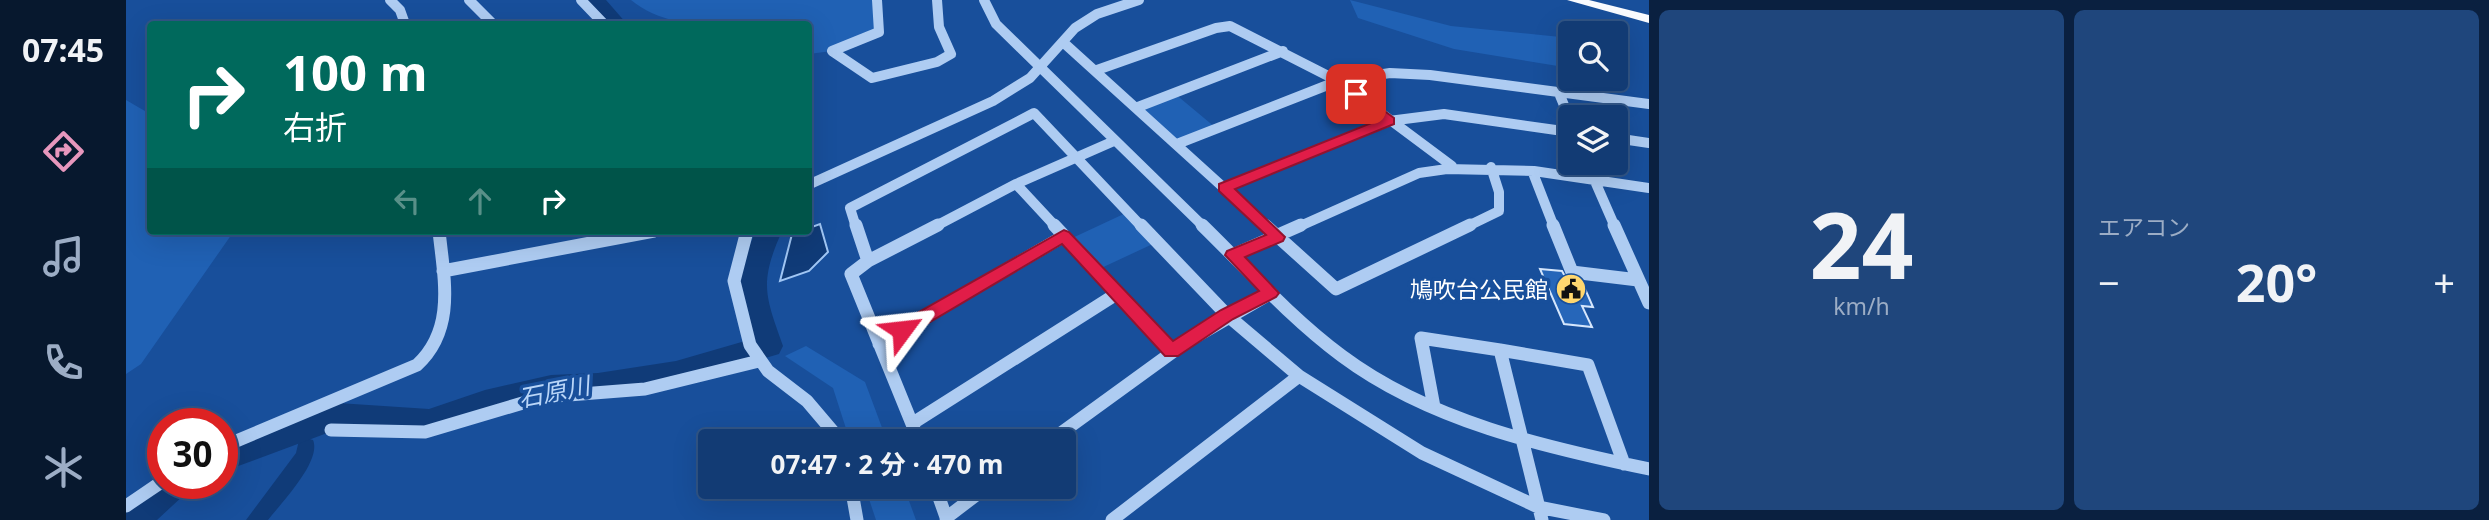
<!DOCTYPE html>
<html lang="ja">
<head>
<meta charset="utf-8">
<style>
  :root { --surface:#123b74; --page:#1f467c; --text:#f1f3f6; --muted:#9cadc5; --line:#315586; --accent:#e797bd }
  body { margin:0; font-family:"Noto Sans","Noto Sans JP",sans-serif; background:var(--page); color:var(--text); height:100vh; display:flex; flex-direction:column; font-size:26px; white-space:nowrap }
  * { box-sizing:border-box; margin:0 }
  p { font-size:23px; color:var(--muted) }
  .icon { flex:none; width:38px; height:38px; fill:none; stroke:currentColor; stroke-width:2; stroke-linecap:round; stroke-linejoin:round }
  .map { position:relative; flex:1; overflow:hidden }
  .sheet { display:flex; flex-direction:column; gap:10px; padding:10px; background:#0a2040; width:840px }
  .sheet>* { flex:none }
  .banner { position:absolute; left:21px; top:21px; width:665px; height:214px; border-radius:7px; box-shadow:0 7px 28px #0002,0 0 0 2px var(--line); background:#00695c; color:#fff; overflow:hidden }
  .controls { position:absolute; left:1432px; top:21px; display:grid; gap:14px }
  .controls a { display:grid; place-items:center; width:70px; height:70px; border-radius:7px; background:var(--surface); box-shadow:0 7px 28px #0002,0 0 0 2px var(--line); font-size:35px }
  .speed { position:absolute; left:21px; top:408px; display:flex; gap:14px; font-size:35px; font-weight:700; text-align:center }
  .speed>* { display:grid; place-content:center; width:91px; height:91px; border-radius:50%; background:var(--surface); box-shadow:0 7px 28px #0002,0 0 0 2px var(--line); line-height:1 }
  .speed .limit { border:10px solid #d22; background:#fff; color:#111 }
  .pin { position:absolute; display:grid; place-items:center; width:60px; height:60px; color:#fff; margin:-30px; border-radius:14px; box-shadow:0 4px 10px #0006 }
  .me { position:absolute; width:77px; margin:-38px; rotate:60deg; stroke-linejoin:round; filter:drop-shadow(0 0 5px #0008) }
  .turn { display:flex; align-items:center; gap:24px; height:147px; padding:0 21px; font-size:32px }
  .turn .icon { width:91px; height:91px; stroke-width:2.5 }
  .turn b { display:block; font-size:49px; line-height:60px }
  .lanes { display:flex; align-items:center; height:66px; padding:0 21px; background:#0003; justify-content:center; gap:35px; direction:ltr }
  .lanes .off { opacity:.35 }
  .big { font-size:52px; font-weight:700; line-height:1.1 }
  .sheet .card { flex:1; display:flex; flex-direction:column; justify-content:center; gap:10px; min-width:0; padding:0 24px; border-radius:10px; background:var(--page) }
  .sheet .dial { align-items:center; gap:0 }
  .dial b { font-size:91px; line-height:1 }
  .heat { display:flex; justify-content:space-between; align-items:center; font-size:38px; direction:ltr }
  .sheet .tiles { flex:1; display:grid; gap:10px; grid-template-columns:repeat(2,1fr) }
  .trip { position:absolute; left:572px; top:429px; width:378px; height:70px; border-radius:7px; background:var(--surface); box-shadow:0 7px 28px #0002,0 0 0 2px var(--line); font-weight:700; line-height:70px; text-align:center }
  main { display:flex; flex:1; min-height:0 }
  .dock { display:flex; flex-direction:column; width:126px; justify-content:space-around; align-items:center; background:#07182e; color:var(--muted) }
  .dock .icon { width:49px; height:49px }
  .dock .selected { color:var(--accent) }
  .dock b { font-size:32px; color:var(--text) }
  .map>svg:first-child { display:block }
</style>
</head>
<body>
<main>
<nav class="dock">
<b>07:45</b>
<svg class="icon selected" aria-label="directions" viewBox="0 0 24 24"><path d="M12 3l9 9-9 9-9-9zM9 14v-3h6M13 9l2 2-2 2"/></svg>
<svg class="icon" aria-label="music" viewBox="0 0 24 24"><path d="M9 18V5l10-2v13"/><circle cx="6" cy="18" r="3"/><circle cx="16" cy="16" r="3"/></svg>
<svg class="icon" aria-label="phone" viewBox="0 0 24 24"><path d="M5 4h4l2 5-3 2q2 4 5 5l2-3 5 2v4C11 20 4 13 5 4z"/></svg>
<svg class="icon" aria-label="climate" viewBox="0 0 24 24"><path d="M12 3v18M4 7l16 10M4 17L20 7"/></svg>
</nav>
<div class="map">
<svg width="1523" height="520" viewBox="0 0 1523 520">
  <rect width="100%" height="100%" fill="#184f9b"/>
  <path fill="#2061b4" d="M505,0h245l3,32 -47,19 -23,3 -1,-30c-55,0 -133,13 -177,-24z
    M1224,0l101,26 119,12v30l-116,-19 -96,-31z
    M1048,93l42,35 -39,16 -39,-37z
    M0,100l24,14v117h84l-93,133 -15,10z
    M1002,212l29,30 -60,28 -29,-30z
    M680,346l59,36 22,59h-37l-17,-53 -48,-32z
    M739,487h39l12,33h-40z"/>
  <path fill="#103b78" stroke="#a0c6f4" stroke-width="2" d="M694,224l8,28 -19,19 -29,10 12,-47 16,-3 1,-3z"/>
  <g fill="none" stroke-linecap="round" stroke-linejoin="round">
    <path stroke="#a0c6f4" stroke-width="5" d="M1,520l12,-7"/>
    <path fill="#103b78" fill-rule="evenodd" d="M180,438l7,2c9,21 -32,63 -45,80h-22l50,-67 3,-13z"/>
    <path fill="#103b78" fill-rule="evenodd" d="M459,0h21l21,24h-20z
      M630,231h26c-23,52 -17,64 1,115l-4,8 -103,31 -78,14 -47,2 -66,15 -56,21 -91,-8 -116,43v-29l116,-40 91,6 56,-19 66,-15 47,-2 78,-12 76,-22c-15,-46 -17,-63 4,-108z
      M37,472v11h27l-5,11 -28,26h-31v-14z"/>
  </g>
  <path fill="#2666b9" stroke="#d5e6fc" stroke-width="2" d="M1414,269l22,2 5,9 15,2 11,25 -11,-1 10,21 -28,-3z"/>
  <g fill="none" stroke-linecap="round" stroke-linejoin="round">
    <path stroke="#aeccf2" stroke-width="10" d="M264,0l10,10 5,14
      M343,0l24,24
      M455,0l23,24
      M751,0l2,32 -47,19 40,27 65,-16 14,-8 -12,-27 -2,-27
      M858,0l12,24 208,203
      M938,43l203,184
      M971,70l119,-42 14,-2 108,55 114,85
      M1433,93l11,27
      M1012,107l145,-56
      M1489,138l34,5
      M1051,144l161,-63 52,-8 40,2 219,29
      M1461,163l28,64
      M1407,173l21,54
      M890,184l40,43
      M682,185l185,-84 37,-23 45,-50 22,-14 42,-14
      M1099,187l164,-66 55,-7 126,18
      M730,227l-6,-19 184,-95 108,114
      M808,227l82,-43 98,-43
      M1172,227l121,-54 28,-4 87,2 115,17
      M1340,227l33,-16v-19l-8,-25"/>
    <path stroke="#aeccf2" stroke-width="13" d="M730,225l12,36
      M928,225l118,126
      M1015,225l86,90 72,61 123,77 116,54 66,13
      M1076,225c45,44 89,93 140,131 87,65 202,91 307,113
      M1139,225l71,64 134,-64
      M1427,225l19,47 66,8
      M1488,225l35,78
      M621,231l-13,50 16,64 18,26 39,30 34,40
      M1107,255l68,-30
      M317,271l211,-40
      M753,344l185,-108
      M1308,407l-13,-69 79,12
      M787,423l205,-130
      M205,430l94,2 118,-35 102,-8 114,-28
      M793,441l-68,-167 17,-13 70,-36
      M924,441l135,-98 86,-50
      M96,447l195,-82c39,-36 27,-86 22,-134
      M725,486l6,34
      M809,486l12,34
      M0,506l37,-25
      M820,518l42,-32
      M986,520l187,-144
      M1416,520l-42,-170 88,15 36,99"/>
    <path fill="#f9fbff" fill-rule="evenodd" d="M1441,0h22l60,15v8z"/>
  </g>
  <path fill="#e11d48" stroke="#92132f" stroke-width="2" d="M1230,90l38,28v6l-159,65 50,48 -2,4 -38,16 34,36 -3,4 -43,22 -55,37h-13l-103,-112 -154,91h-12l-3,-5 3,-5 168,-95 5,2 104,109 48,-31 38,-19 -34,-36 2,-4 39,-16 -47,-44v-7l160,-64 -28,-23 -2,-3z"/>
  <defs>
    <g id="civic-disc" transform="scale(1.575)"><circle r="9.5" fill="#ffd76f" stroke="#184f9b"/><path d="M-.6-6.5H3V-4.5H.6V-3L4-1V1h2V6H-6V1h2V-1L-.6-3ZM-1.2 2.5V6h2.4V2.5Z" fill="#111"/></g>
  </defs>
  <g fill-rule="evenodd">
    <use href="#civic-disc" x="1445" y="289"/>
  </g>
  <g text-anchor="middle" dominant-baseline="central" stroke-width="7" stroke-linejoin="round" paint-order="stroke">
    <g font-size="23" fill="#fff" stroke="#184f9b" text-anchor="end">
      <text x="1422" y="289">鳩吹台公民館</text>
    </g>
    <g font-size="24" font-style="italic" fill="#bad6f8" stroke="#184f9b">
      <text transform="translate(428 391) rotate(-11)">石原川</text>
    </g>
  </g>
</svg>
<div class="controls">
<a><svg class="icon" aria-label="search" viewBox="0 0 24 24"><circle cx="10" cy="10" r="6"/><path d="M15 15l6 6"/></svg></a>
<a><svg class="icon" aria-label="layers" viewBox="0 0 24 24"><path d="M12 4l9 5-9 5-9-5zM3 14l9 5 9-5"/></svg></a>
</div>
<div class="speed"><div class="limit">30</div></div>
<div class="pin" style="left:1230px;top:94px;background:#d93025"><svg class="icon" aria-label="arrive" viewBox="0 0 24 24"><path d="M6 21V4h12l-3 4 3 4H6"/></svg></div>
<svg class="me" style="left:776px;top:330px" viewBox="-20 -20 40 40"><path d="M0-17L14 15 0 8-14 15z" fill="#e11d48" stroke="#fff" stroke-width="4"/></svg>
<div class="trip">07:47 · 2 分 · 470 m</div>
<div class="banner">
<div class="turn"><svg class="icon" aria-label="right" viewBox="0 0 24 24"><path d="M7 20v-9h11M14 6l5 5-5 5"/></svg><div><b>100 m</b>右折</div></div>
<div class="lanes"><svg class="icon off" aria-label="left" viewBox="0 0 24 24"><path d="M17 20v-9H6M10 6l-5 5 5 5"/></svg><svg class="icon off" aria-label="ahead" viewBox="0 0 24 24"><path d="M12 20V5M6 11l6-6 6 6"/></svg><svg class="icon" aria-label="right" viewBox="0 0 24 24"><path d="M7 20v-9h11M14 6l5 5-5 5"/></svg></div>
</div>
</div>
<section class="sheet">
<div class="tiles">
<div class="card dial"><b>24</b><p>km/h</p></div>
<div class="card"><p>エアコン</p>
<div class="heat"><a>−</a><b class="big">20°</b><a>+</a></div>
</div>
</div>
</section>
</main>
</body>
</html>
